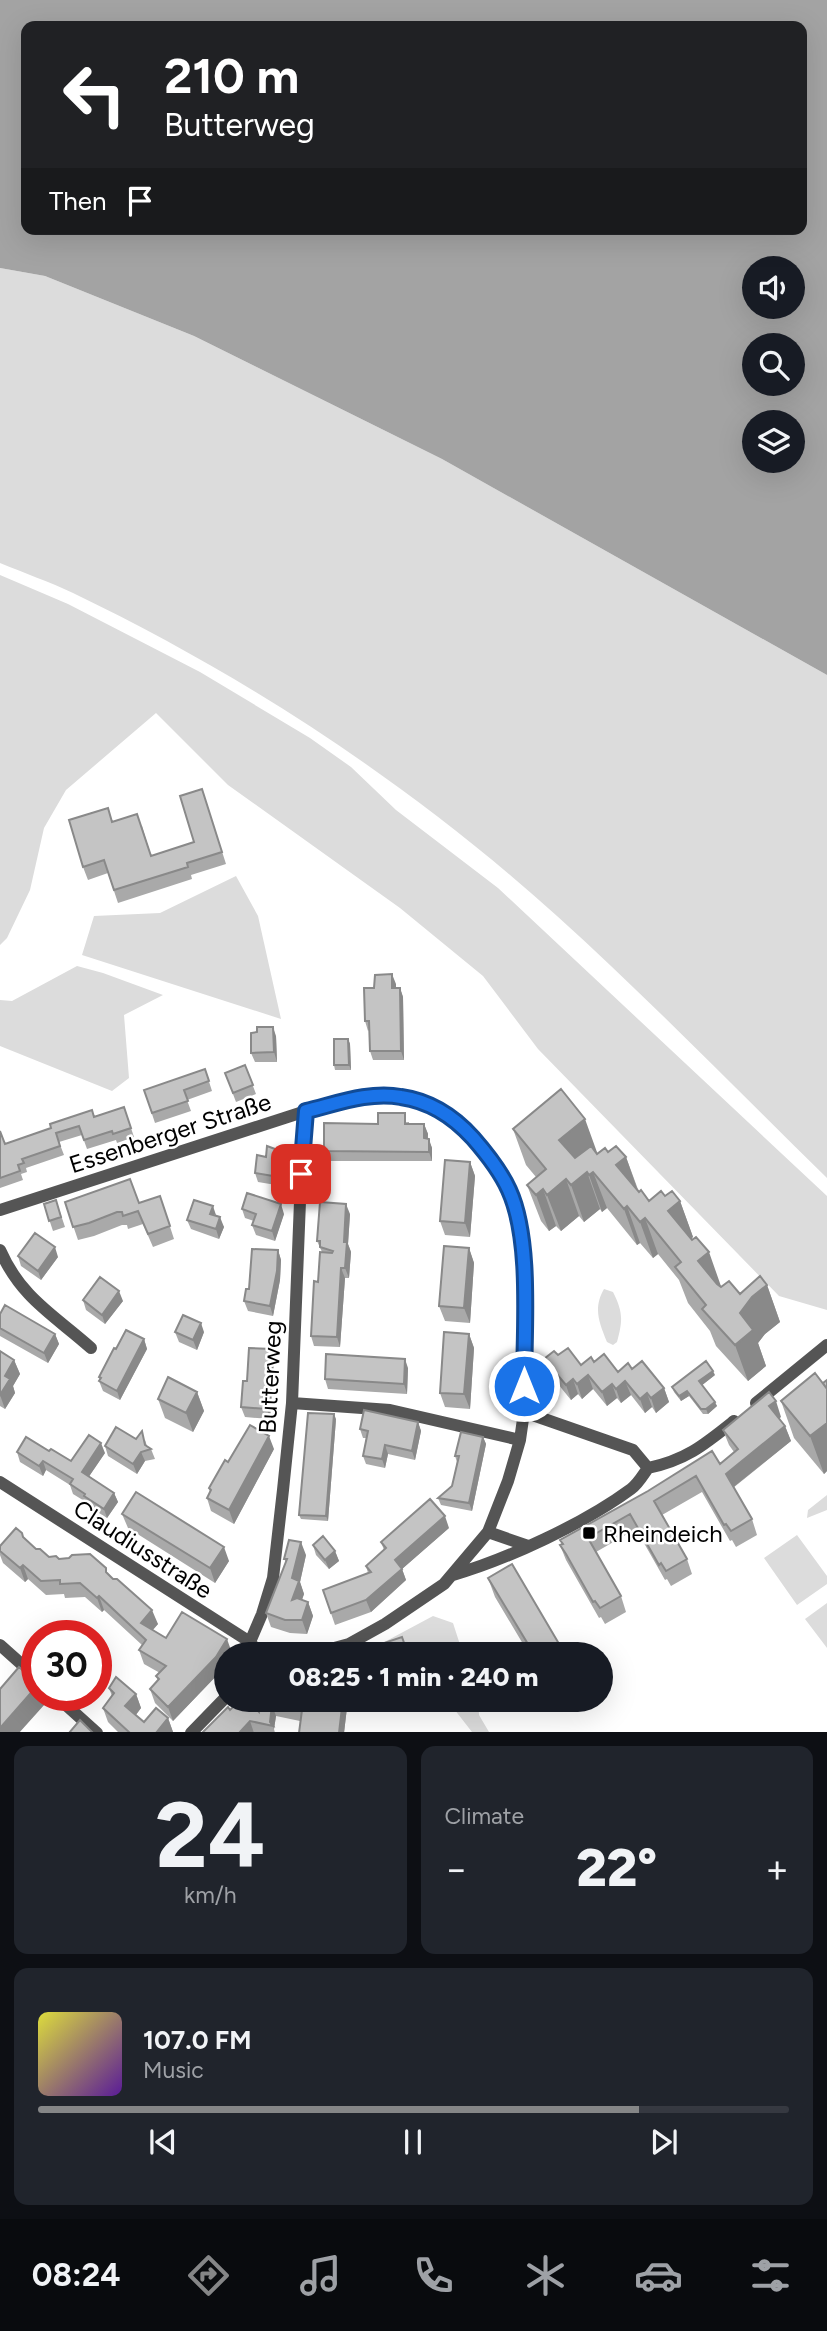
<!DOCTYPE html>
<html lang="en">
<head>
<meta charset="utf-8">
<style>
  :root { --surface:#171b24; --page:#20242c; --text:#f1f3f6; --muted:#9ea1a6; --line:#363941; --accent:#858687 }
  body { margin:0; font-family:Figtree,sans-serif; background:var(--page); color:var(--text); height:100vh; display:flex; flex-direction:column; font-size:26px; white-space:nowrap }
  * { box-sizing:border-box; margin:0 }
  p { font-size:23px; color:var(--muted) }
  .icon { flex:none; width:38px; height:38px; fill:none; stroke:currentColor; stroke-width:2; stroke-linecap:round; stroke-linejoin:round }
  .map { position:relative; height:1732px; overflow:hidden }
  .drawer { display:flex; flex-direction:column; gap:14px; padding:14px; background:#0d0f14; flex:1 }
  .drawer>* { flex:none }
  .hud { position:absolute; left:21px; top:21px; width:786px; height:214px; border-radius:14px; box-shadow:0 7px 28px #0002; background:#202124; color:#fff; overflow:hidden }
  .buttons { position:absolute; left:742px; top:256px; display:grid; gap:14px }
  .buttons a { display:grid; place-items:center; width:63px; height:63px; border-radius:50%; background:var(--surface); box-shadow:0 7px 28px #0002; font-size:35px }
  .speed { position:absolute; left:21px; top:1620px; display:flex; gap:14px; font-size:35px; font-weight:700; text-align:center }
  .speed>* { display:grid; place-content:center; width:91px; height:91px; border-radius:50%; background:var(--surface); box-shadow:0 7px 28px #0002; line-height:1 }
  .speed .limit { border:10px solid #d22; background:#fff; color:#111 }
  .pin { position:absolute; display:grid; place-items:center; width:60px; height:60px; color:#fff; margin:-30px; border-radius:14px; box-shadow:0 4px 10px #0006 }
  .me { position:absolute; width:77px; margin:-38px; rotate:0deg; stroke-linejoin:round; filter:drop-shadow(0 0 5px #0008) }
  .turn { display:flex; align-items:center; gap:24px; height:147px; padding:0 28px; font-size:32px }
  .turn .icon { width:91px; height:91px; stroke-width:2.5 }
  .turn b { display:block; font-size:49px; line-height:60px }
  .then { display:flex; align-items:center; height:66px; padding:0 28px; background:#0003; gap:14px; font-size:26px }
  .big { font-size:52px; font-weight:800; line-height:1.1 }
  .drawer .card { flex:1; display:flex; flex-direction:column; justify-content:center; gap:10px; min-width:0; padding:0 24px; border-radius:14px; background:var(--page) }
  .drawer .dial { align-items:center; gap:0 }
  .dial b { font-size:91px; line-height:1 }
  .song { display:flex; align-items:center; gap:21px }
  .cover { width:84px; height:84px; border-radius:10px; background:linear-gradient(135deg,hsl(60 70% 55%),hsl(270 70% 35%)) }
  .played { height:7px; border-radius:4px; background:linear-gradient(90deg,var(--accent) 80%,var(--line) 80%) }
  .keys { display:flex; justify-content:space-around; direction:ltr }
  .heat { display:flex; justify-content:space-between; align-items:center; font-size:38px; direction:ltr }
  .drawer .tiles { flex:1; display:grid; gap:14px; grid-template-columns:1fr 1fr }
  .card:last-child { grid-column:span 2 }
  .trip { position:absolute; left:214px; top:1642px; width:399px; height:70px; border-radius:35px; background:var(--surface); box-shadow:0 7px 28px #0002; font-weight:800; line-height:70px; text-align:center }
  .tab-bar { display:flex; height:112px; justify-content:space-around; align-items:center; background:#090b0e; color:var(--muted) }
  .tab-bar .icon { width:49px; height:49px }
  .tab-bar .active { color:var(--accent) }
  .tab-bar b { font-size:32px; color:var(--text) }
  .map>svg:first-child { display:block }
</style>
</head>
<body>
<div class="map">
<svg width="827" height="1733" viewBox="0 0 827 1733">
  <rect width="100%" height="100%" fill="#fff"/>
  <path fill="#dcdcdc" d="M0,268l45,8 149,60 248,123 385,216v503c-90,-88 -177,-178 -270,-262 -144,-130 -309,-239 -484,-323 -23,-11 -49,-20 -73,-30z
    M0,575l68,29 132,68 110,66 41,29 45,43 102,78 329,308v114l-48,-14 -241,-247 -55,-73 -83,-68 -172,-123 -72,-72 -90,77 -22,38 -14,62 -23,48 -7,7z
    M236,876l22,40 23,103 -199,-64 12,-39 66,-3z
    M77,966l26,7 60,22 -39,20 5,63 -17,13 -112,-45v-46l12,1z
    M604,1289l9,3c10,20 10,28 4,50l-4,3 -6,-3c-8,-20 -14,-34 -3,-53z
    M827,1495v15l-20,8 1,-8z
    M797,1535l30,41v8l-30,21 -33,-47z
    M827,1603v45l-22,-29z
    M433,1616l20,7 10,31h-101z
    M443,1699h35l1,16 10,17h-17l-21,-27z"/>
  <path fill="#a3a3a3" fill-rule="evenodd" d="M0,0h827v675l-385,-216 -248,-123 -149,-60 -45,-8zM26,26h776v203h-776zM754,268h39v38h-39zM754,345h39v38h-39zM754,422h39v38h-39z"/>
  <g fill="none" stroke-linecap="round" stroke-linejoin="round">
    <path stroke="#555" stroke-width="12" d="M0,1210l306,-99 59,-14 34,-1 29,8 24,14 38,38 20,35 13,57 1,164 -4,28 -12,41 -20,51 -44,52 -59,40 -36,20 -37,10
      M0,1250c21,48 54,65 91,98
      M292,1403l98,7 130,30
      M756,1403l71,-58
      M524,1412l109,38 15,18
      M0,1482l250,160 10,12
      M488,1532l40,14
      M453,1575c55,-16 132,-52 178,-86 7,-5 12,-14 17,-21 38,-8 56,-23 86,-47
      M250,1642l12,-28 11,-36 10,-88 9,-87 10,-252 4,-40
      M0,1645l37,33
      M56,1696l41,37
      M191,1733l35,-36"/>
  </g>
  <path fill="#a9a9a9" d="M202,789l24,75 -35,11 1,4 -74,24 -10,-30 -20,7 -5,-13 30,-45 29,4 9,30 43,-14z
    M396,984v4h4l3,9 1,63h-31l-3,-9 -1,-21 -1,1 -3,-10 9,-33z
    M276,1036l1,26h-22l-4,-9z
    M348,1039l2,5 1,26h-16l-1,-5z
    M245,1065l11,29 -20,8 -11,-29z
    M205,1069l7,22 -25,9 4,11 -36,12 -11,-33z
    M124,1107l10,30 -17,6 -1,-3 -29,9 -5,-14 -23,7 5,13 -38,13 1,4 -6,2 2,6 -23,8v-57l5,13z
    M409,1122v2h15l4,10v5l4,9v13h-104l-4,-10 54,-27z
    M513,1129l85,25 10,-2 18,5 13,35 10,9 16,-5 15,5 13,36 -2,2 30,48 19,7 27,-9 13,37 -15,12 -7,9 8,23 -18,15 -32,-35 -6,-15 -22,-28 -9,-23 -21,-26 -5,4 -13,-15 -3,2 -30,-37 -5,4 -2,-3 -16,13 -5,-6 -18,15 -5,-5 -7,5 -8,-10 -14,-36 9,-8 -10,-12z
    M283,1152l3,8 -4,26 -24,-4 -3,-9 11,-16z
    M470,1162l5,14 -5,61 -25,-2 -5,-14z
    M160,1196l14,43 -21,8 -10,-23 -15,5 -1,-4h-5l-28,11 -16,4 -13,-38 74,1z
    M56,1200l9,27 -12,4 -9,-27z
    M242,1209l42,5 -9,27 -19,-6 -4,-10 2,-4 -9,-3z
    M350,1214l-2,30 3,8 -2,26h-4l-5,69 -26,-1 -3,-10 11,-84 -5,-11z
    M216,1216l8,11 -5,12 -28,-10 -4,-9z
    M469,1248l5,15 -4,60 -25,-2 -6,-15z
    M278,1250l3,10 -1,20 -7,36 -25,-5 -4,-10 5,-12z
    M18,1256l40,1 -17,23 -20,-14z
    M83,1300l40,1 -18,23 -19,-14z
    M0,1314l55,20 4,10 -11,19 -48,-27z
    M175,1332h29l-7,18 -18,-8z
    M469,1334l5,14 -4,61 -25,-2 -5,-14z
    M144,1339l3,10 -27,51 -17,-9 -4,-10 1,-1 -1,-3z
    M271,1349l3,10 -4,60 -25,-2 -4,-10z
    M0,1351l14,9 6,14 -7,12 2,7 -10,16 -5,-3z
    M558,1355l23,10 13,-3 24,10 14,-3 32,19 5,14 -13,11 -4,-6 -7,6 -14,-18 -10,8 -4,-5 -10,8 -14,-17 -11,10 -4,-5 -7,6 -22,-27 -5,-14z
    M408,1368l-1,26 -79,-5 -3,-10z
    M715,1375l-13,10 15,21 -9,8h-5l-14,-18 -8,5 -7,-9 -2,-5z
    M827,1380v91l-3,3 -30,-36 -13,-37 42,-18z
    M197,1392l7,19 -11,21 -28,-14 -7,-19z
    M781,1417l-2,1 6,8 6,15 -58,47 19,31 5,16 -21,12 -4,-7 -2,1 -28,-49 -40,23 25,44 5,15 -21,12 -4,-7 -2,1 -29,-51 -40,23 25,44 5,16 -21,12 -4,-7 -2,1 -33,-58 -6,-15 2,-1 -2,-4 160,-76 14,-12 -5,-7 -6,-15z
    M336,1419l-8,102 -27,-2 -2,-4z
    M418,1422l3,9 -6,29 -27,-6 -3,14 -19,-4 -3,-8 3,-18h-3l-3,-9z
    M483,1437l3,7 -14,67 -31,-6 -3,-7 14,-12 5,-24 -2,-6z
    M136,1439l9,1 2,6 4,3 4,10 -10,2 -8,13 -29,-18 -3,-10z
    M274,1449l-40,75 -23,-13 -4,-13 3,-6 -1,-4 19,-26z
    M49,1451l22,10 34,-8 -16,23 25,17 4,9 -11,16 -19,-12 -2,-4 -13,-8 -3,-9 -24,-15 -3,6 -23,-14 -3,-10z
    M122,1514l107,47 -14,22 -87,-55z
    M449,1528l-47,41 4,11 -35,32 -36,13 -12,-35 45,-17 -2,-7 18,-16 -3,-8z
    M22,1533l2,5 12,11 13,8 59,17 50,50 -5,6 13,8 66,15 -6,1 -5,17 -48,50 -18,-18 -5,-14 8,-8 -2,-5 4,-3 -16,-9 -5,-14 3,-5 -38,-35 -2,2 -17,-15 -20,1 -1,-4 -18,1 -18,-16 -3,3 -22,-19 -3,-8v-9z
    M313,1545l22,6 4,10 -10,8 -13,-14z
    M306,1555l-6,27 4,12 -2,6 6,2 5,14 -6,18 -17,-1 -19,-6 -5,-14 20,-51 -2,-3z
    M488,1578l77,76h-36l-34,-57z
    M109,1688l27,6 5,14 -5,7 8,7 24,-4 5,14 -54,1 -11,-11 -5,-14 9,-12z
    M261,1699h87l-4,34 -44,-12 -24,-5 -2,13 1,4h-73l28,-23 29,2z"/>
  <path fill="#898989" d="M392,974l4,10v13l-4,-9z
    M400,988l3,9 1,63 -3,-9z
    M273,1027l3,9 1,26 -3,-10z
    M348,1039l2,5 1,26 -2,-5z
    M585,1119l13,36 -26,22 -13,-37z
    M424,1124l4,10 -1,14 -3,-10z
    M429,1139l3,9v13l-3,-9z
    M283,1152l3,8 -4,26 -3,-9z
    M626,1157l13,37 -23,-29z
    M470,1162l5,14 -5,61 -5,-14z
    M587,1172l13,37 -16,13 -13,-37z
    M593,1172l14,36 -5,4 -13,-37z
    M566,1179l13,37 -18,15 -14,-36z
    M543,1189l13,37 -7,5 -13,-36z
    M680,1201l13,36 -12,10 -13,-36z
    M281,1204l3,10 -9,27 -3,-10z
    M346,1204l4,10 -2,30 3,8 -2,26 -4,-10 -1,-26z
    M213,1206l3,9 -6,-1z
    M627,1206l13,37 -3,2 -13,-36z
    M220,1217l4,10 -5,12 -3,-10z
    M645,1218l13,36 -5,4 -13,-36z
    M55,1247l3,10 -17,23 -3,-9z
    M469,1248l5,15 -4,60 -6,-15z
    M278,1250l3,10 -1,20 -7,36 -3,-10z
    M709,1252l13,37 -11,9 -13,-37z
    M341,1268l4,10 -5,69 -3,-10z
    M767,1285l13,37 -15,12 -7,9 8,23 -18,15 -13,-36 5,-32 12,-16z
    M119,1291l4,10 -18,23 -3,-9z
    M201,1323l3,9 -7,18 -4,-10z
    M55,1334l4,10 -11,19 -4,-10z
    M469,1334l5,14 -4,61 -6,-15z
    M144,1339l3,10 -27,51 -3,-9z
    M271,1349l3,10 -4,60 -3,-10z
    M405,1359l3,9 -1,26 -3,-10z
    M14,1360l6,14 -7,12 2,7 -10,16 -5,-14 5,-19z
    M713,1371l2,4 -14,11 -2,-5z
    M588,1375l5,14 -11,10 -5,-15z
    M573,1379l5,15 -7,6 -5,-15z
    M625,1381l6,14 -10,8 -5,-14z
    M612,1384l5,14 -10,8 -5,-14z
    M664,1388l5,14 -13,11 -5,-15z
    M687,1391l2,5 -8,5 -2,-5z
    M197,1392l7,19 -11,21 -7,-19z
    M647,1393l5,14 -7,6 -5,-14z
    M776,1401l5,16 -6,5 -6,-16z
    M715,1402l2,4 -9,8 -2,-5z
    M334,1414l2,5 -8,102 -2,-5z
    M418,1422l3,9 -6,29 -3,-9z
    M827,1423v48l-3,3 -14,-38z
    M785,1426l6,15 -60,48 -5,-15z
    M269,1436l5,13 -40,75 -5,-14z
    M483,1437l3,7 -14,67 -3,-8z
    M101,1443l4,10 -19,28 -4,-9z
    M385,1445l3,9 -3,14 -3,-9z
    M141,1452l4,9 -8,13 -4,-10z
    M43,1461l3,9 -3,6 -4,-10z
    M114,1493l4,9 -11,16 -3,-9z
    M445,1516l4,12 -47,41 4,11 -35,32 -5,-12 29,-40z
    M301,1542l5,13 -6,27 4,12 -7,19 -5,-13v-22z
    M224,1547l5,14 -14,22 -5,-15z
    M335,1551l4,10 -10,8 -4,-9z
    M23,1565l5,14 -3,3 -5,-14z
    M99,1596l5,14 -2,2 -5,-14z
    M308,1602l5,14 -6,18 -5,-14z
    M152,1610l6,14 -12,13 -5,-14z
    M227,1639l5,14 -6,1v10l-5,7 -48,50 -5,-14z
    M37,1686v10h5l3,8 -26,29h-19v-5z
    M136,1694l5,14 -10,13 -6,-15z
    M343,1699h5l-4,34h-5z
    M272,1705l4,11 -2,13 -1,-3 -3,-4z
    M168,1718l5,14 -17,1z
    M250,1721l4,12h-15z"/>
  <path fill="#c4c4c4" stroke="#898989" stroke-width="2" d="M202,789l20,63 -35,11 1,4 -74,23 -10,-30 -21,7 -14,-47 39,-12 4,14 25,-8 14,42 43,-14 -14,-46z
    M392,974v14h8l1,63h-31l-1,-30h-4l-1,-33h10l1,-13z
    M257,1027h16l1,25 -23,1v-20l6,-1z
    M334,1039h14l1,26h-15z
    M245,1065l8,20 -20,8 -8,-20z
    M205,1069l4,12 -25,9 4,11 -36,12 -8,-23z
    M561,1089l24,30 -26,21 16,18 16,-12 6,8 8,-6 3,4 8,-6 10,11 -10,8 23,27 2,-2 8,11 12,-10 4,5 7,-5 8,10 -12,10 24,29 4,-3 13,15 -11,9 19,23 4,3 8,-6 11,13 20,-18 7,9 -15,12 -12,16 13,17 -18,15 -33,-36 4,-4 -31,-38 6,-5 -36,-44 -5,4 -13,-16 -3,3 -31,-37 -4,3 -2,-3 -16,13 -5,-6 -19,16 -4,-6 -7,6 -9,-10 19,-16 -33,-40z
    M124,1107l7,21 -18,6 -1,-3 -28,9 -5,-14 -23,7 4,13 -38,13 2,4 -6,2 2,6 -20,7v-47l5,13 46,-16 -1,-4 42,-14 2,7z
    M378,1113h27v11h19v14l5,1v13l-105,-1v-28l54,1z
    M267,1146l16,6 -4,25 -24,-4 2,-18 9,2z
    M445,1160l25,2 -5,61 -25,-2z
    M130,1179l9,24 21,-7 10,30 -22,8 -10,-23 -15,5 -1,-4h-5l-28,11 -16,4 -8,-25z
    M247,1193l34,11 -9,27 -20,-6 4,-11 -14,-5z
    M56,1200l5,17 -12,4 -5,-17z
    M194,1200l19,6 -3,8 10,3 -4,12 -29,-9z
    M320,1202l26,2 -2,38h3l-2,26h-4l-4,69 -26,-1 3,-55 4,1 2,-30 12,1 1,-2 -13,-4v-6h-3z
    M35,1233l20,14 -17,24 -20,-15z
    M444,1246l25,2 -5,60 -25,-2z
    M252,1249l26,1 -1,21 -7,35 -26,-5 2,-12h3z
    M100,1277l19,14 -17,24 -19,-15z
    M5,1305l50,29 -11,19 -44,-25v-14z
    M183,1315l18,8 -8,17 -18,-8z
    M126,1330l18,9 -27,52 -18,-10 2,-3 -2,-1 15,-29 2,1z
    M444,1332l25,2 -5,60 -24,-1z
    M249,1348l22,1 -4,60 -26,-2 2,-26h4z
    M568,1348l13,17 10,-8 3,5 10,-8 14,18 10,-9 4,6 10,-8 22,27 -13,10 -4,-5 -7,6 -15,-18 -9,8 -4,-5 -10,8 -14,-17 -11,9 -4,-5 -7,6 -22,-26 10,-8 4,4z
    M0,1351l14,9 -9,16 5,3 -10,16z
    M326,1354l79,5 -1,25 -79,-5z
    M706,1361l7,10 -14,10 16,21 -9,7h-5l-14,-18 -8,5 -7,-9z
    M815,1373l12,16v34l-17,13 -29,-35z
    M168,1377l29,15 -11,21 -28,-14z
    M827,1380v9l-4,-6z
    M769,1392l7,9 -7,5 16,20 -59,48 26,45 -21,12 -5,-7 -2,1 -28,-49 -42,25 33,58 -21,12 -5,-8 -2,2 -29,-51 -42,24 33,58 -21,12 -5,-7 -2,1 -27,-48 -6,-9 3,-1 -3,-4 88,-49 64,-40 8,13 18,-15 -15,-19z
    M364,1410l54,12 -6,29 -27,-6 -3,14 -19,-3 5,-25 -8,-2z
    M308,1413l26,1 -8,102 -27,-1z
    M250,1425l19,11 -40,74 -22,-12 4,-8 -2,-2 16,-28 3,2z
    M116,1427l20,12 6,-8 3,14 6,4 -10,3 -8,12 -28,-18z
    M461,1432l22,5 -14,66 -31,-5 14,-12 7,-30h-4z
    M89,1435l12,8 -19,29 32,21 -10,16 -20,-13 1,-2 -15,-10 3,-5 -30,-18 -4,5 -22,-14 9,-15 23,14 2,-2 20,12z
    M136,1492l88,55 -14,21 -88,-54z
    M430,1499l15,17 -50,44 7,9 -36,31 -35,13 -8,-23 48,-18 -5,-6 20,-18 -5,-6z
    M16,1528l6,5 1,4 13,12h4l9,8 7,-1 3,3 10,-1 3,-3 18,-1 16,14v4l7,7h4l35,31 -11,13 25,15 16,-26 45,27 -11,18 -48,50 -18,-18 9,-10 -3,-3 10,-10 -27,-16 7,-10 -47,-44 -2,2 -17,-15 -20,1v-4l-19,1 -18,-16 -3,3 -20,-17v-5z
    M323,1536l12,15 -10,9 -12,-15z
    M289,1540l12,2 -9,36 7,3 -7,19 5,-2 11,4 -6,18h-17l-19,-7 21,-54h-3z
    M512,1564l53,90h-31l-46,-76z
    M402,1637l6,17h-23l-4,-10z
    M19,1667l18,16v3l-37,42v-39z
    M116,1677l20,17 -11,12 19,16 12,-14 12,10 -12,15h-26l-27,-25 11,-15 -5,-5z
    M241,1699h6l12,13 2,-13h82l-4,34h-40l3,-23 -30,-5 -2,17 3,4 -23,-5 -11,12h-37l26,-26 2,3z
    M80,1720l13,13h-24z"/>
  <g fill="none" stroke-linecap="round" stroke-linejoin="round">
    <g stroke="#114b97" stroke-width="18">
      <path id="route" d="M301,1174l5,-63c30,-7 63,-20 95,-14 28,4 53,20 72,41 14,16 27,32 36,52 23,50 15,141 15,196"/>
    </g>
    <use href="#route" stroke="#1a73e8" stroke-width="12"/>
  </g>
  <rect fill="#000" stroke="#fff" stroke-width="2.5" x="582" y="1526" width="14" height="14" rx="3.5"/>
  <g text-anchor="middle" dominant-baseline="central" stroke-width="5" stroke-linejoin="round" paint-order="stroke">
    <g font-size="24" fill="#000" stroke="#fff">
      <text transform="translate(170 1133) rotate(-18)">Essenberger Straße</text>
      <text transform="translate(270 1377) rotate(-87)">Butterweg</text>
      <text transform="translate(143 1549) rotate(33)">Claudiusstraße</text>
    </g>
    <g font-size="24" fill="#000" stroke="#fff" text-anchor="start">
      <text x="603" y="1533">Rheindeich</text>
    </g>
  </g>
</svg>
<div class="buttons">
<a><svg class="icon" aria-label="sound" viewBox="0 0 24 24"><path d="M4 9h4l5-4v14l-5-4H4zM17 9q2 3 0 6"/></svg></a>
<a><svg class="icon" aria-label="search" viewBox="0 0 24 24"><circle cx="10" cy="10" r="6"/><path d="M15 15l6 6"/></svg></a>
<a><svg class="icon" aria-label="layers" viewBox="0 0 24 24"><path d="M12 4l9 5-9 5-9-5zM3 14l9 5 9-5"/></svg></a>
</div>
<div class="speed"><div class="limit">30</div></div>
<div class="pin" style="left:301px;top:1174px;background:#d93025"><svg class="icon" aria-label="arrive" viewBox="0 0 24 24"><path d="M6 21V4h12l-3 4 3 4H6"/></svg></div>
<svg class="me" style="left:524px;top:1386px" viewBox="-20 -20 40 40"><circle r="17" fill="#1a73e8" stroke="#fff" stroke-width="3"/><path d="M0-11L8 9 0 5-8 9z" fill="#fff"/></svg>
<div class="trip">08:25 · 1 min · 240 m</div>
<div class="hud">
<div class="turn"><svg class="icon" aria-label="left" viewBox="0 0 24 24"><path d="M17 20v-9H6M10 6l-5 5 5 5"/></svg><div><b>210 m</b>Butterweg</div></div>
<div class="then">Then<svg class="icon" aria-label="arrive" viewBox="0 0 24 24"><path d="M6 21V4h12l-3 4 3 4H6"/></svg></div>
</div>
</div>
<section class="drawer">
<div class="tiles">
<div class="card dial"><b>24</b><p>km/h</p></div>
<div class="card"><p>Climate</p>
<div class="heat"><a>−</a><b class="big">22°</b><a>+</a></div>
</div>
<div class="card">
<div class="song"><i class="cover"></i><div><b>107.0 FM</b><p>Music</p></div></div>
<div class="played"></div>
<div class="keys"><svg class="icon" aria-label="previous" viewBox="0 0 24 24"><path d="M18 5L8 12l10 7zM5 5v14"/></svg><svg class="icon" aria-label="pause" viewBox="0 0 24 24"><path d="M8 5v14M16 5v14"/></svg><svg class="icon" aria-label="next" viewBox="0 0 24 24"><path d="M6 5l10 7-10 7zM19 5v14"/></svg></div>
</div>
</div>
</section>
<nav class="tab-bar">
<b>08:24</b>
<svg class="icon active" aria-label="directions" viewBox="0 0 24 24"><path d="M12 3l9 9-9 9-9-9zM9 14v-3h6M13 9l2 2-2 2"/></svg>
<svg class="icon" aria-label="music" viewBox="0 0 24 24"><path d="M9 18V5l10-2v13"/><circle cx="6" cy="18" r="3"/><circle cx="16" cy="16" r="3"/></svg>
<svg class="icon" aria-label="phone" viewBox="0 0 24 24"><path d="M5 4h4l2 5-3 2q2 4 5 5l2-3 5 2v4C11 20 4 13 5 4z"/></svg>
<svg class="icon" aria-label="climate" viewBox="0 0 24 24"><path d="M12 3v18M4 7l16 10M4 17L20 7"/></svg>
<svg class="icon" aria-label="car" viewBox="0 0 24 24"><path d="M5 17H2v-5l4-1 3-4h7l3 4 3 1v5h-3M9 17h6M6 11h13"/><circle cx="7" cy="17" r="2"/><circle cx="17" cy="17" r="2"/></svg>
<svg class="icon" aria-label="filters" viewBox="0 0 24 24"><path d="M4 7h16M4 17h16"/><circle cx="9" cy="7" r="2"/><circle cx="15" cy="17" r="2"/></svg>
</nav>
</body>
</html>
